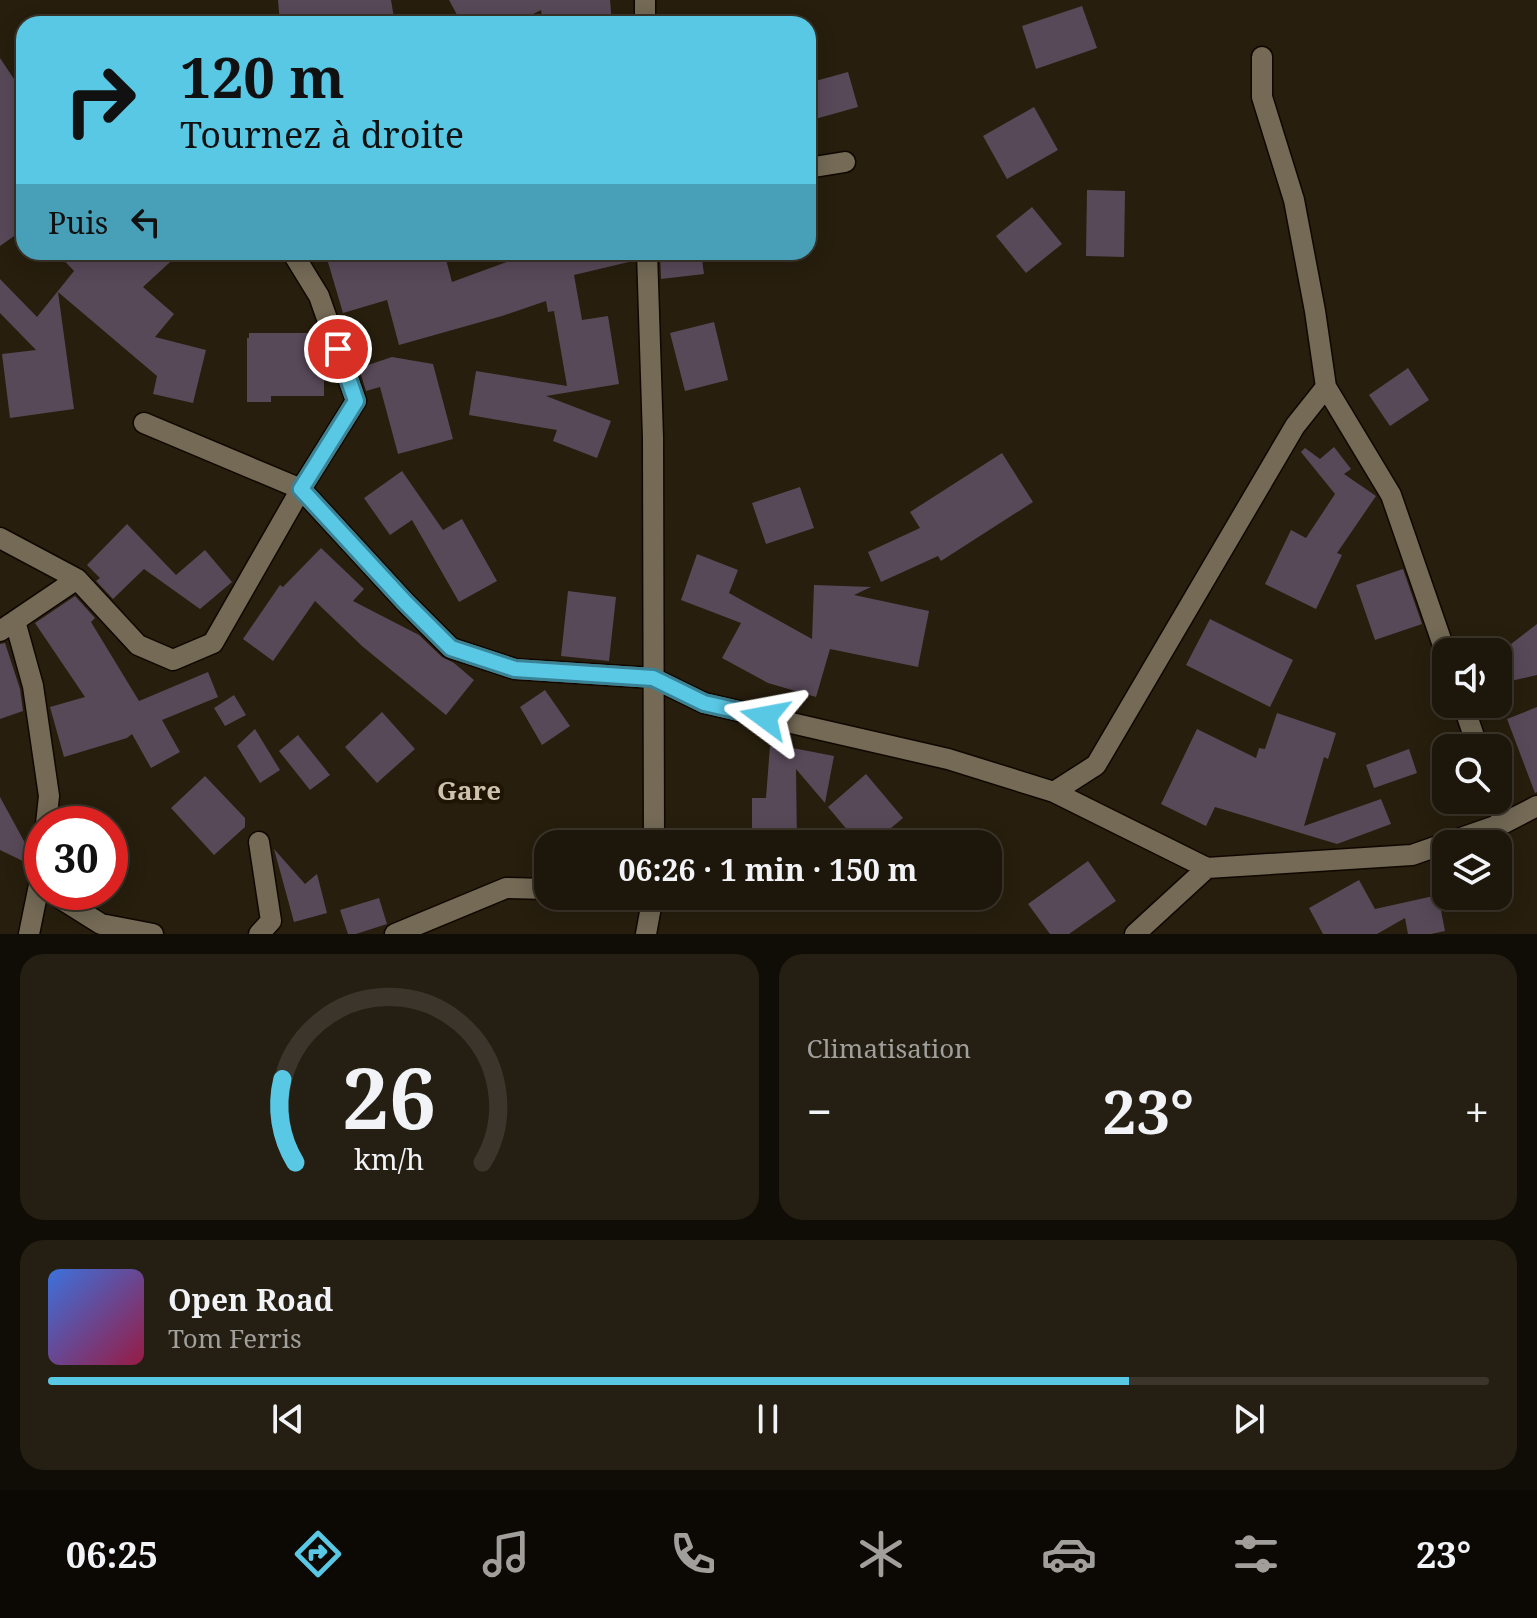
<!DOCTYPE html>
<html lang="fr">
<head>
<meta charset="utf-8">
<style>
  :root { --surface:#1d160a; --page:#251f13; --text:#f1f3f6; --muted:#a09f9c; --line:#3b352b; --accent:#59c8e5 }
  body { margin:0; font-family:"Noto Serif",serif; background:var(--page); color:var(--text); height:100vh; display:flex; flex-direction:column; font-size:30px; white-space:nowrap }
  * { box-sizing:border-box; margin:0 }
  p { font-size:26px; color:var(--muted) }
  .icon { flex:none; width:44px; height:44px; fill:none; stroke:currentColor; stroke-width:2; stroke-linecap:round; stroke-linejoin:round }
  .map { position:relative; height:934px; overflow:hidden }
  .panel { display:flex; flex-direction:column; gap:20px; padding:20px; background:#100c06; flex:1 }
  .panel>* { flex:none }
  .guide { position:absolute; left:16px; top:16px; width:800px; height:244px; border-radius:24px; box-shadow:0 4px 20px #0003,0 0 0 2px var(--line); background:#59c8e5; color:#111; overflow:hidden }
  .tools { position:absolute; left:1432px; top:638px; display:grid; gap:16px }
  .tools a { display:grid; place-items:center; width:80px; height:80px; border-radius:16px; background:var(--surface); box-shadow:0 4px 20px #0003,0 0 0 2px var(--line); font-size:40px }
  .speed { position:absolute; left:24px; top:806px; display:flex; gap:16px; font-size:40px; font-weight:700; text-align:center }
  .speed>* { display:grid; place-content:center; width:104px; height:104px; border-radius:50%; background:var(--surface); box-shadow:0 4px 20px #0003,0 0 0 2px var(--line); line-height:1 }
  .speed .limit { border:12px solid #d22; background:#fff; color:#111 }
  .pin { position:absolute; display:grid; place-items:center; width:68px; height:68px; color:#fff; margin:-34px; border:4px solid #fff; border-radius:50%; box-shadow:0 2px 8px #0007 }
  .me { position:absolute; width:88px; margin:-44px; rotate:283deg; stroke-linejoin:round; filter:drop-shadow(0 0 6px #0008) }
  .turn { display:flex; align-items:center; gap:28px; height:168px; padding:0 32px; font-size:36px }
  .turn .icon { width:104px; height:104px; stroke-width:2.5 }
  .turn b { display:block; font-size:56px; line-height:68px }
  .then { display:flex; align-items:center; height:76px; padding:0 32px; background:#0003; gap:16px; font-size:30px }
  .big { font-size:60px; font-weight:700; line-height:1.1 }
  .panel .widget { flex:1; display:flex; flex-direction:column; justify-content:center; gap:12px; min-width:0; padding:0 28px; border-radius:24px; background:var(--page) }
  .panel .dial { align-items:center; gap:0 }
  .dial svg { height:208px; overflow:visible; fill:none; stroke:var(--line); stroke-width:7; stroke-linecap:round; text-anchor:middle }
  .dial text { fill:var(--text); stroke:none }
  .song { display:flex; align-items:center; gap:24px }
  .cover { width:96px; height:96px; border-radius:12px; background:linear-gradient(135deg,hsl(220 70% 55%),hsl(340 70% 35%)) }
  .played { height:8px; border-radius:4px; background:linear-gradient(90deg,var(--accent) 75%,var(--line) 75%) }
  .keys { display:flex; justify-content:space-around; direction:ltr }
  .heat { display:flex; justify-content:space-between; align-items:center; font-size:44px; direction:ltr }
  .panel .tiles { flex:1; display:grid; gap:20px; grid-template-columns:1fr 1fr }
  .widget:last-child { grid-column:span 2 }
  .trip { position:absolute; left:534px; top:830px; width:468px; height:80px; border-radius:24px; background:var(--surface); box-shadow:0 4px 20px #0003,0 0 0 2px var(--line); font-weight:700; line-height:80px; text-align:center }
  .dock { display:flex; height:128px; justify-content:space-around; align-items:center; background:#0c0904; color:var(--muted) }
  .dock .icon { width:56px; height:56px }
  .dock .on { color:var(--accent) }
  .dock b { font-size:36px; color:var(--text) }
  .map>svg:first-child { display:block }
</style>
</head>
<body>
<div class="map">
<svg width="1537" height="934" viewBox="0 0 1537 934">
  <rect width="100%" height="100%" fill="#271e0d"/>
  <path fill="#584958" d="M278,0h113l4,24h-115z
    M449,0h161l2,24h-69l-2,-14 -27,14h-52z
    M1082,6l15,42 -61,21 -14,-43z
    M0,58l24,36v135l-24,17z
    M848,72l10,35 -50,14v-38z
    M1034,107l24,43 -51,29 -24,-43z
    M1087,190l38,1 -1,66 -38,-1z
    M1032,207l30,37 -36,29 -30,-37z
    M56,252h125l-38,35 31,27 -19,23 51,13 -13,53 -40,-9 4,-18 -99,-84 16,117 -64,9 -8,-64 34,-4 -36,-37v-34l37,38 37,-46z
    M325,252h119l8,30 82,-30h98l1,9 -59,14 8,45 26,-4 11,68 -73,12 65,25 -14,37 -44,-17 4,-11 -88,-15 7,-44 91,15 -13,-75 -6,1 -2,-11 -44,15 -103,29 -12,-45 -44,13z
    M660,252h41l3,22 -43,5z
    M714,322l14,58 -43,11 -15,-58z
    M249,333h69l6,17v46h-53v6h-24v-64h2z
    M392,357l41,7 20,75 -55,15 -18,-67 -14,4 -7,-23z
    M1408,368l21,32 -39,26 -21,-31z
    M1334,447l17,22 -7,5 32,22 -39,57 5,2 -26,54 -51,-25 26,-54 15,8 29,-44 -34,-42 4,-4 15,11z
    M1002,453l31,49 -92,59 -3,-5 -57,26 -13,-30 52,-24 -10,-16z
    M402,471l41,59 19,-11 35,62 -38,21 -47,-82 -22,15 -26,-37z
    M800,487l14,41 -48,16 -14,-41z
    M127,524l49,51 29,-25 27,32 -32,27 -56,-40 -31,30 -17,-18 4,-3 -13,-13z
    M321,548l43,41 -11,12 66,34 23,22 12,6 20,17 -28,35 -84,-69 -47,-45 -42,60 -30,-22 37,-54 3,2z
    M697,554l41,16 -9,23 83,46 2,-54 57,2 -17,8 75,16 -11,56 -88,-18 -14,48 -48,-14 -46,-25 19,-35 -60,-23z
    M1403,569l19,55 -47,16 -19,-55z
    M568,591l48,6 -7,64 -48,-5z
    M75,596l20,22 -4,4 48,79 69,-29 10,25 -56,23 18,32 -29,16 -19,-34 -5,4 -63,19 -14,-50 35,-10 -50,-74z
    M1210,619l83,41 -23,47 -84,-42z
    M1537,624v51l-39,9v-30z
    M5,643l15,46 3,22 -23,8v-75z
    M545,690l25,36 -28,19 -22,-38z
    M234,695l12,20 -21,11 -11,-18z
    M1537,707v85l-2,1 -28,-74z
    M382,712l33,37 -38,34 -32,-36z
    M1277,713l59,20 -8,26 -4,-2 -20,69 77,-27 10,25 -54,20 -122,-37 -9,19 -45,-22 36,-75 59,29 3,-10 6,1z
    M255,729l25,41 -20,13 -23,-37z
    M298,735l32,40 -20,15 -31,-39z
    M777,745l57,11 -9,47 -29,-34 1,75h-45v-46h14l4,-52 9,1z
    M1409,749l8,24 -43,15 -8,-23z
    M866,774l37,44 -31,26h-13l-31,-37z
    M205,776l40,42v9l-31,28 -43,-47z
    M0,797l31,57 -2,10 -29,-14z
    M274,849l31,35 12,-10 10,39 -33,9z
    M1088,861l28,40 -47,33h-19l-22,-30z
    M1359,880l16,29 63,-14 7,36 -14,3h-23l-3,-16 -28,16h-54l-14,-26z
    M379,898l8,26 -31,10h-8l-8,-24z"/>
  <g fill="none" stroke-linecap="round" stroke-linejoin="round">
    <g stroke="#100800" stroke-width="23">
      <path id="minor" d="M645,0v24
        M808,168l37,-6
        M647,252l6,186 1,406
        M1326,387l65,108 55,159
        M144,423l157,66 104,113 46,46 64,21 138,9 51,25 244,56 106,33 153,76
        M0,538l77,41
        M15,621l18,65 16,110 -3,28
        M0,631l77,-52 61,66 35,15 40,-17 88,-154 55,-88 -37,-105 -27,-44
        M1463,704l15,44
        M1054,792l42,-27 199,-339 31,-39 -11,-76 -21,-111 -32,-103v-40
        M1496,800l8,23
        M259,842l12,79 -12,13
        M50,892l51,32 52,10
        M29,934l10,-49 3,-24
        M395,934l111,-46 42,1
        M646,934l7,-38
        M1135,934l72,-66 205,-13 92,-32 33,-17"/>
    </g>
    <use href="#minor" stroke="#746a56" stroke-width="20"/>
  </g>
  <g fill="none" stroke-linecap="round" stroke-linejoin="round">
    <g stroke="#3a8295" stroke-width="20">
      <path id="route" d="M338,349l18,52 -55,88 104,113 46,46 64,21 138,9 51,25 61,14"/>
    </g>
    <use href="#route" stroke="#59c8e5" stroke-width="14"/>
  </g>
  <g text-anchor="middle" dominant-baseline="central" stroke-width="8" stroke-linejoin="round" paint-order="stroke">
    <g font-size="26" font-weight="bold" fill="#cec2ad" stroke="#1e1505">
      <text x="469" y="790">Gare</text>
    </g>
  </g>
</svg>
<div class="tools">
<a><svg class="icon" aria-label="sound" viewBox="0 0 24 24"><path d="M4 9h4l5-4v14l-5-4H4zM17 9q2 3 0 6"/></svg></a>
<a><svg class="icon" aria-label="search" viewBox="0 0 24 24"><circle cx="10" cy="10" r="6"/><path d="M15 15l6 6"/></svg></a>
<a><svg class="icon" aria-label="layers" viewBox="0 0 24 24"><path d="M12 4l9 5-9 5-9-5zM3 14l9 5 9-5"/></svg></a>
</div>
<div class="speed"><div class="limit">30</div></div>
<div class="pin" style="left:338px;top:349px;background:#d93025"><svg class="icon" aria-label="arrive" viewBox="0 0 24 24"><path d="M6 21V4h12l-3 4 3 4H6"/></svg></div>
<svg class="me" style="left:765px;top:717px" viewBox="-20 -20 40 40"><path d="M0-17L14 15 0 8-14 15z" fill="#59c8e5" stroke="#fff" stroke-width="4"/></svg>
<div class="trip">06:26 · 1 min · 150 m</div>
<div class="guide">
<div class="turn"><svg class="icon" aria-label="right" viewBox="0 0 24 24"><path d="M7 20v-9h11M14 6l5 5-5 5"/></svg><div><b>120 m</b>Tournez à droite</div></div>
<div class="then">Puis<svg class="icon" aria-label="left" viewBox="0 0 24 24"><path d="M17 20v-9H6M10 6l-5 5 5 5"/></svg></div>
</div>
</div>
<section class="panel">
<div class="tiles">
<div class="widget dial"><svg viewBox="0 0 100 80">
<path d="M14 69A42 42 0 1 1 86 69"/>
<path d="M14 69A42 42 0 0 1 9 37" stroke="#59c8e5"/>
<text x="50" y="56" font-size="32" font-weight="700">26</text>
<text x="50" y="72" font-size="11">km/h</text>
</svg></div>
<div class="widget"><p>Climatisation</p>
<div class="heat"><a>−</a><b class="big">23°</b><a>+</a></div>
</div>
<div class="widget">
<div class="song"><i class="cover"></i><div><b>Open Road</b><p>Tom Ferris</p></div></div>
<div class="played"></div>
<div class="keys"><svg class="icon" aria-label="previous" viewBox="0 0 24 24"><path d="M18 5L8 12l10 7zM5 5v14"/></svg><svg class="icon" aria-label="pause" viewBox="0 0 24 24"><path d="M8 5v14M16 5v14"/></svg><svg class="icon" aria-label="next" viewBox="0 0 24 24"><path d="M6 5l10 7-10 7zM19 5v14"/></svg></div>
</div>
</div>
</section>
<nav class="dock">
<b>06:25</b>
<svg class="icon on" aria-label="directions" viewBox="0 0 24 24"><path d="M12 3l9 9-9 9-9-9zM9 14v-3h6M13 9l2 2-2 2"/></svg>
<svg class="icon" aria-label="music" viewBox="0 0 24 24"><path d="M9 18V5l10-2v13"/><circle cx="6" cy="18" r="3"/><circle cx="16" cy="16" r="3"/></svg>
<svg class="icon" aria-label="phone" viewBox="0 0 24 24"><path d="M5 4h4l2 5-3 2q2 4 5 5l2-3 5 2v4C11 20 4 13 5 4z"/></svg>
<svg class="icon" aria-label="climate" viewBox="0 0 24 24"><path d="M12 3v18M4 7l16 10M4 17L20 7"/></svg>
<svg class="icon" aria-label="car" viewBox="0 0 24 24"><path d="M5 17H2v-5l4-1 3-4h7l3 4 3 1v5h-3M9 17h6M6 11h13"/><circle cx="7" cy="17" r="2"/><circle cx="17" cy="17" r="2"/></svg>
<svg class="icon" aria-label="filters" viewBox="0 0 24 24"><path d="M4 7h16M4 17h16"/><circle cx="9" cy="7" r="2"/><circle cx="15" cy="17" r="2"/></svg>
<b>23°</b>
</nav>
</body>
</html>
